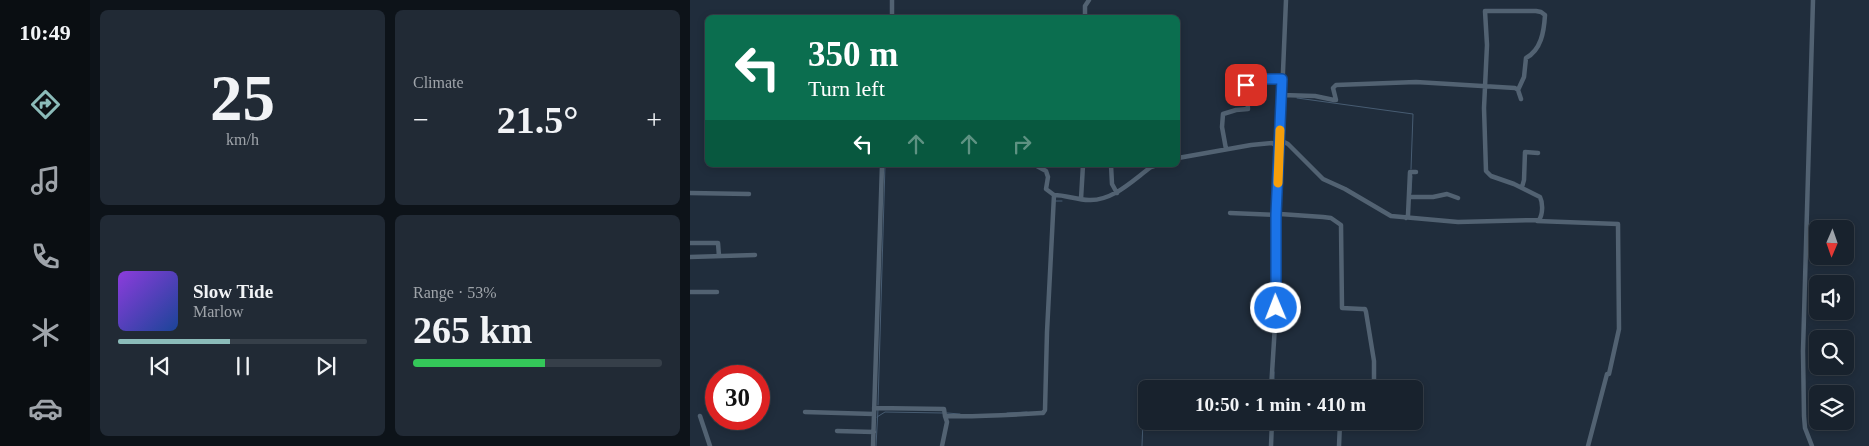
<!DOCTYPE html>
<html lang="en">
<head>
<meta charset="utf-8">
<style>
  :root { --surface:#18222d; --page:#212a35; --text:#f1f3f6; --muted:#9fa4aa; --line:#363f49; --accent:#8bbbb9 }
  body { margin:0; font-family:"Times New Roman",serif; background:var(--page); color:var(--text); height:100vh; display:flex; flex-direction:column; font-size:19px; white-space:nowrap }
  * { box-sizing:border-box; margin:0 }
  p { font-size:16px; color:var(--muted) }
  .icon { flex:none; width:28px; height:28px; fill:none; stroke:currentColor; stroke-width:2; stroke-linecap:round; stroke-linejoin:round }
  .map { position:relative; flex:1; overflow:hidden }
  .sheet { display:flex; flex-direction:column; gap:10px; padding:10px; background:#0d1319; width:600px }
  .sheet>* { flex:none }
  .hud { position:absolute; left:15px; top:15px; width:475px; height:152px; border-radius:8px; box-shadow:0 2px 8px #0003,0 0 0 1px var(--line); background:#0b6e4f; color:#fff; overflow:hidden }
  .needle { width:32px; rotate:182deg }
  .controls { position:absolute; left:1119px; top:220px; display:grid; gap:10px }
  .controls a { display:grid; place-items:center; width:45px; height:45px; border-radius:8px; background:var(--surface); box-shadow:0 2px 8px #0003,0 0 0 1px var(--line); font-size:25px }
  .speed { position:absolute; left:15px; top:365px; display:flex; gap:10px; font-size:25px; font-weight:700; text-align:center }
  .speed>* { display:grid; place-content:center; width:65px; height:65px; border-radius:50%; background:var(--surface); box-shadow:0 2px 8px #0003,0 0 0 1px var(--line); line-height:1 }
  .speed .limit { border:8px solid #d22; background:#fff; color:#111 }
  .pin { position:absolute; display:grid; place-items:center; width:42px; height:42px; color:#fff; margin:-21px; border-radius:10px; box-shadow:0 2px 8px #0006 }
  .me { position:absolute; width:55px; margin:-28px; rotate:359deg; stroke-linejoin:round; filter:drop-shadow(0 0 4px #0008) }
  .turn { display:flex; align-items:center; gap:18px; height:105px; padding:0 20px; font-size:22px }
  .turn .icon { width:65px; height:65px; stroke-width:2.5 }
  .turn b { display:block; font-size:35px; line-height:42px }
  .lanes { display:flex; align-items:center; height:48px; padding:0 20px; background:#0003; justify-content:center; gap:25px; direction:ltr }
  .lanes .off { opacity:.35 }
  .big { font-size:38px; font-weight:700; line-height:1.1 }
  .sheet .tile { flex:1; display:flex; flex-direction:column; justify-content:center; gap:8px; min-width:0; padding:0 18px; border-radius:8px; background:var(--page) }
  .sheet .dial { align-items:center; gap:0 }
  .dial b { font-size:65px; line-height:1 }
  .song { display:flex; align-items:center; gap:15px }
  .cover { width:60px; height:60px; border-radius:8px; background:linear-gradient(135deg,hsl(270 70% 55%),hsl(220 70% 35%)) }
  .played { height:5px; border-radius:2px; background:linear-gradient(90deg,var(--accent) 45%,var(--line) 45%) }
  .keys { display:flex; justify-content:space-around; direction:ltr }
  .heat { display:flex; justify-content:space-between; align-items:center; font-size:28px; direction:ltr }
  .charge { height:8px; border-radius:4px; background:linear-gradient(90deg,#34c759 53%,var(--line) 0) }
  .sheet .tiles { flex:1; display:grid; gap:10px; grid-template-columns:repeat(2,1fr) }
  .trip { position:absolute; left:448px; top:380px; width:285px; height:50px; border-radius:8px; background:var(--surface); box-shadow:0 2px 8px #0003,0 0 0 1px var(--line); font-weight:700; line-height:50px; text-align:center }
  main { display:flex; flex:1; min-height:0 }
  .tabs { display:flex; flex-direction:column; width:90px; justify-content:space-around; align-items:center; background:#0a0e12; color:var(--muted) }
  .tabs .icon { width:35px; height:35px }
  .tabs .active { color:var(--accent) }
  .tabs b { font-size:22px; color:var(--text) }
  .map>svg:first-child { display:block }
</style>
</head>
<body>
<main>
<nav class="tabs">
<b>10:49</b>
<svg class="icon active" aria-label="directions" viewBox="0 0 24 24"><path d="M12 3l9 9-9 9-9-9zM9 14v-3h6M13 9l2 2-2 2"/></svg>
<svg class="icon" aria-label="music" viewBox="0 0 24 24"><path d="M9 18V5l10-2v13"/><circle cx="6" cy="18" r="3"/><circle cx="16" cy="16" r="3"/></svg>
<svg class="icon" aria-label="phone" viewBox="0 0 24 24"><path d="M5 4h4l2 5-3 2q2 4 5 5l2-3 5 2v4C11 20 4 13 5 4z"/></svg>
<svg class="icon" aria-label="climate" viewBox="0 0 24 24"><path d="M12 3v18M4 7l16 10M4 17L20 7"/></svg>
<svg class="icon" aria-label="car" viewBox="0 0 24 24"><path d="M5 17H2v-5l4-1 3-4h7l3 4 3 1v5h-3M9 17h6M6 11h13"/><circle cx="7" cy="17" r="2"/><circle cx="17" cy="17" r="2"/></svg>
</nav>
<section class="sheet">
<div class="tiles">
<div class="tile dial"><b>25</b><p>km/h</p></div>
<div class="tile"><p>Climate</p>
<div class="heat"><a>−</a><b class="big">21.5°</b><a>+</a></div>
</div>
<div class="tile">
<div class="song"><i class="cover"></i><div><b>Slow Tide</b><p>Marlow</p></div></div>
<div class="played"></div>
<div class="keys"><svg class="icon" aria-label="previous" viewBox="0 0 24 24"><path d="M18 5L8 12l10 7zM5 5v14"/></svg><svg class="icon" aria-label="pause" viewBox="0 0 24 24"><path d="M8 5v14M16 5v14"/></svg><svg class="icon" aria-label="next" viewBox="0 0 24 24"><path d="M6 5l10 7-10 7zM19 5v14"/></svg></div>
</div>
<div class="tile"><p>Range · 53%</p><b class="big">265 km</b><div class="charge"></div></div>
</div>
</section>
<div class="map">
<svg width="1179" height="446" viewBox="0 0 1179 446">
  <rect width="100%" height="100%" fill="#202d3c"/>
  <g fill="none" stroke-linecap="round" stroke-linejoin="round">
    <path stroke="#475c72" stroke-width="1" d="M607,98l116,16 -2,55
      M589,109v-6
      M721,193l1,-17
      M365,201h7
      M584,389v-17
      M188,405l7,-240
      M257,413l13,1
      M317,413l20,-1
      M187,417l8,-5 58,1
      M186,446l2,-37
      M452,446l1,-25 3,-2"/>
    <path stroke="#526272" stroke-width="4.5" d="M202,18v-18
      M395,18v-12l4,-6
      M592,95l33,1 19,4h2l-3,-12 3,-3 80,-3 99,6 3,2 3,9
      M590,140l8,4 35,35 22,10 46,27 67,6 81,-2c4,-6 4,-17 1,-23l-26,-13 -23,-8 -5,-5 -2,-63 3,-63 -2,-34h51l5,1 4,3c-1,17 -4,35 -19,43l-2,19 -6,13
      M536,149l-4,-22 1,-13 13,-4 12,-1 -2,-24 2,-4 7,-2h27
      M488,158l73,-13 21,-2 7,4
      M322,165h7
      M345,165l11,6 2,6 -2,12 8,6
      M421,165l1,19 5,9
      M832,187l2,-7 1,-28 13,1
      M0,193l59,1
      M719,197h24l14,-3 11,4
      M391,199l2,-34
      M540,213l47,2
      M590,214l43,3 8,1 10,7 1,83 20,1h3l1,3 8,49v26l-23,2
      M716,218l2,-3 2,-43h6
      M847,221l81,3 1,105 -10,45h-2l-19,72
      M0,243h28l1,13
      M0,257l65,-2
      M0,292h27
      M581,389l5,-80 1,-94 9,-215
      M184,408l70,1 1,7c33,1 65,-1 98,-3l2,-3 2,-78 7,-137c12,0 23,5 35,5 24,1 44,-20 62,-33l6,-2
      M115,412l69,2
      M10,416l10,30
      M620,421l13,3 17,-1
      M147,431l37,1
      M183,446l9,-281
      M252,446l5,-24 -2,-6
      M581,446l1,-25
      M649,446l1,-23
      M1122,446l-7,-18 -1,-12 -1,-65 10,-351"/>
  </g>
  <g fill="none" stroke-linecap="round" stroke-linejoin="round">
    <g stroke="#114b97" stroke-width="12">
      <path id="route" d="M556,85l5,-6h31l-6,136v93"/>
    </g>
    <use href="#route" stroke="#1a73e8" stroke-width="9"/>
    <path stroke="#f59e0b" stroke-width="9" d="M588,183l2,-53"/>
  </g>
</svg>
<div class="controls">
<a><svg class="needle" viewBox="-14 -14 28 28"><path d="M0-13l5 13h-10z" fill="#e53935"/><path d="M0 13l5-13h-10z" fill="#9fa4aa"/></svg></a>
<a><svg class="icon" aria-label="sound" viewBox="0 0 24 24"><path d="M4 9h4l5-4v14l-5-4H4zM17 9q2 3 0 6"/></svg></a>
<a><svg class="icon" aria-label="search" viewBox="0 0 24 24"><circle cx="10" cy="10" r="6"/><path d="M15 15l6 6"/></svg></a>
<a><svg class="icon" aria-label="layers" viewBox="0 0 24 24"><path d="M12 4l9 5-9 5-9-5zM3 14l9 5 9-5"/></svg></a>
</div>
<div class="speed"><div class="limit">30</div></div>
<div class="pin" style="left:556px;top:85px;background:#d93025"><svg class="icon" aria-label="arrive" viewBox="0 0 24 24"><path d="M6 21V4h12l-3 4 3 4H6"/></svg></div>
<svg class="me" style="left:586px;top:308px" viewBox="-20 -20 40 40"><circle r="17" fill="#1a73e8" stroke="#fff" stroke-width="3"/><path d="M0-11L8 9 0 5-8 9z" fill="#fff"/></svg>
<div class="trip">10:50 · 1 min · 410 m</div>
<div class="hud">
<div class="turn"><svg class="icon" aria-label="left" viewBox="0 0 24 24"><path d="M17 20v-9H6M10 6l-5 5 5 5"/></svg><div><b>350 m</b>Turn left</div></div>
<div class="lanes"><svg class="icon" aria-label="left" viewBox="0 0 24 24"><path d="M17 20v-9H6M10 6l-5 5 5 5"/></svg><svg class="icon off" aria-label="ahead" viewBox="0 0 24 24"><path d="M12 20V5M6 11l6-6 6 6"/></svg><svg class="icon off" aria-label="ahead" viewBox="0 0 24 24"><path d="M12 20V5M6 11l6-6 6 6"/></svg><svg class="icon off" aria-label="right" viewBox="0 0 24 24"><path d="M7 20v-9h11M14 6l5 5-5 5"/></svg></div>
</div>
</div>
</main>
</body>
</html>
